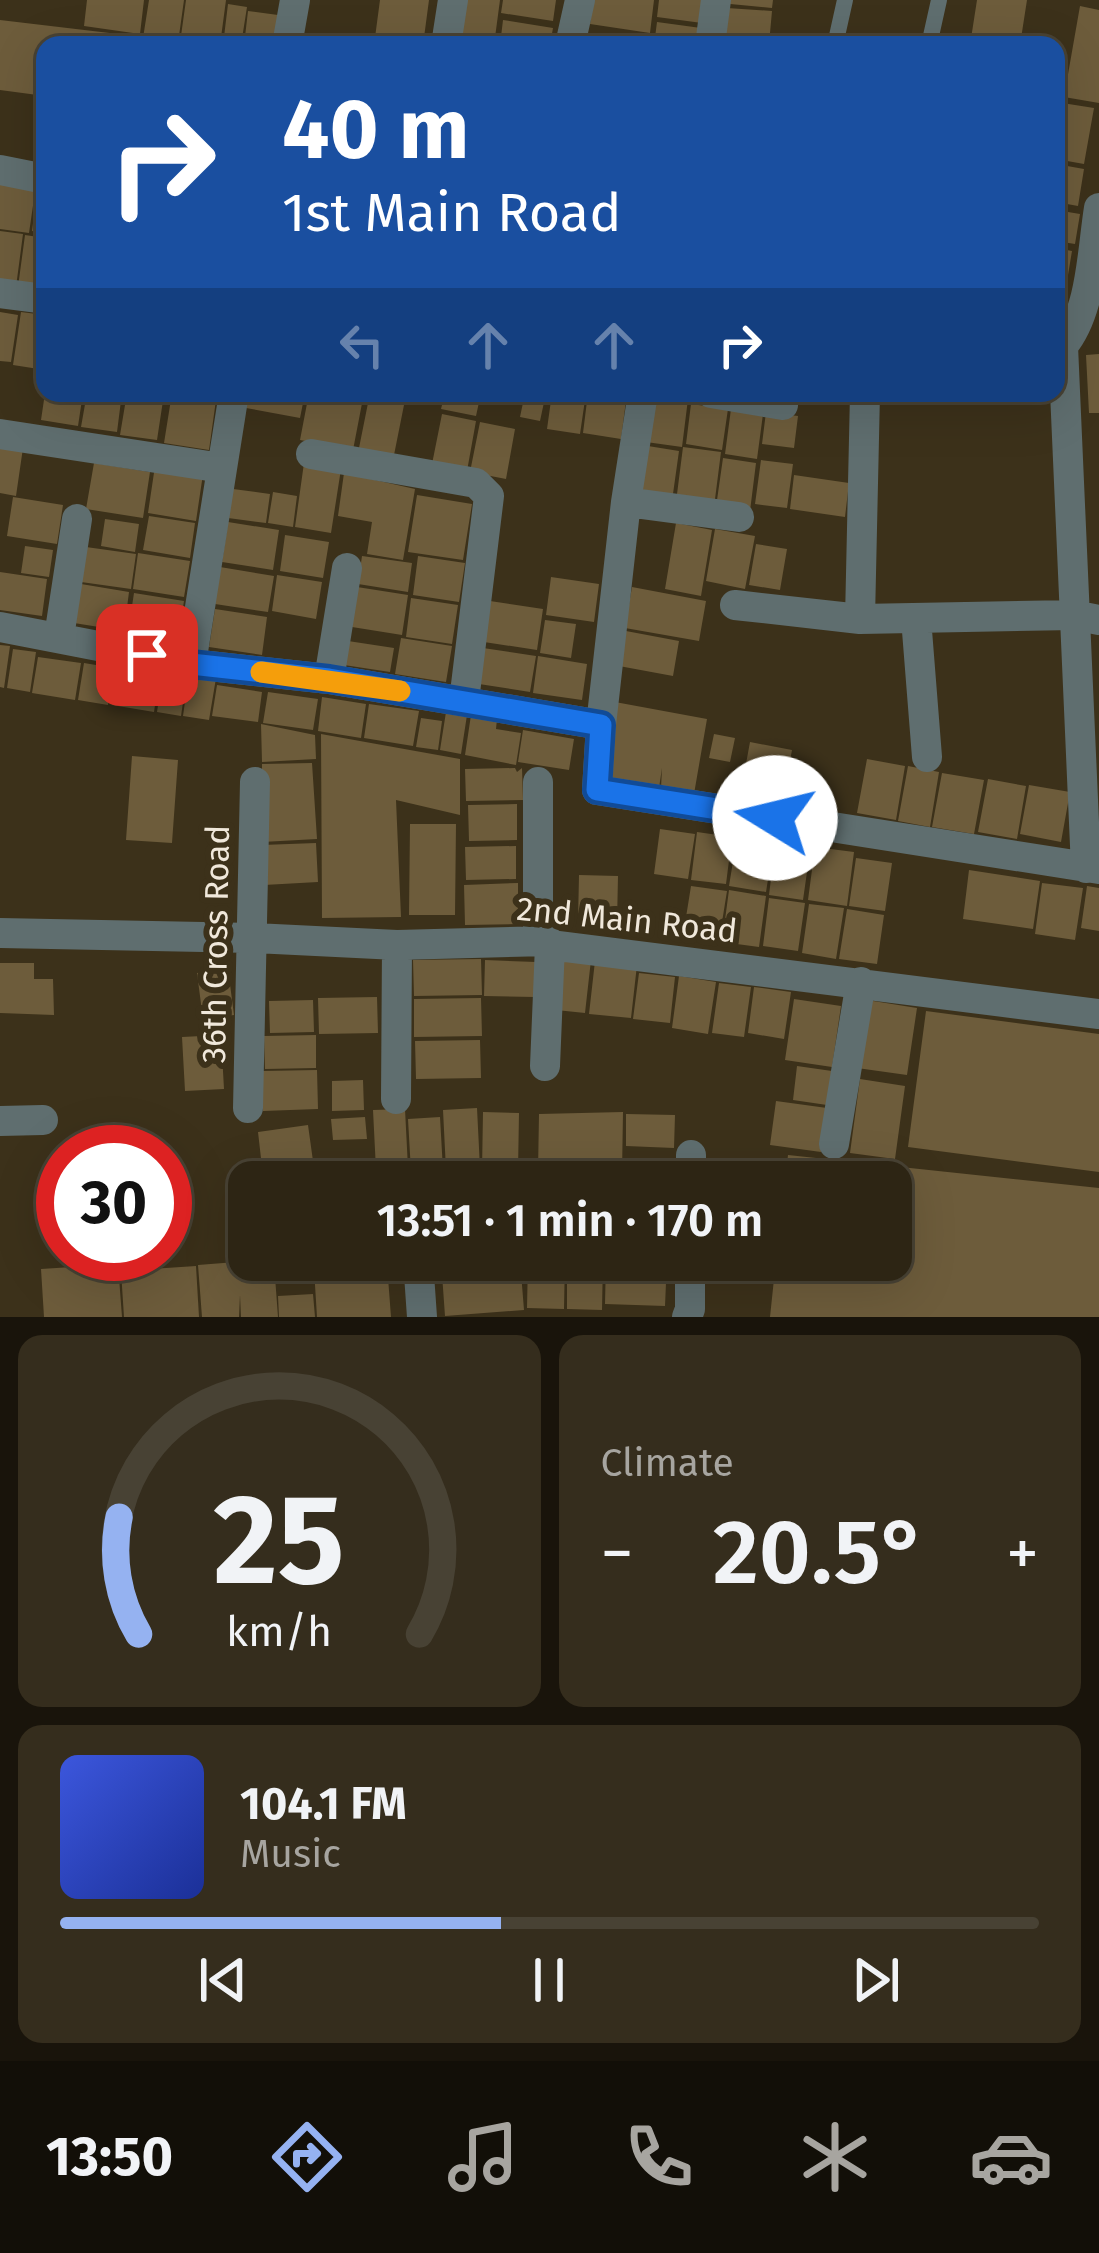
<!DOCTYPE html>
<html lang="en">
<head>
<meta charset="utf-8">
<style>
  :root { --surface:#2d2514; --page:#352d1d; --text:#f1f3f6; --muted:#a7a5a0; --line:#484234; --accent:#95b2f1 }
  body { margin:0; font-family:"Fira Sans",sans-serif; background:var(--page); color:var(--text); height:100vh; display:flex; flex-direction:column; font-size:45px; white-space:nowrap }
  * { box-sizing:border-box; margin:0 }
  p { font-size:39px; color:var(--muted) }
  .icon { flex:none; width:66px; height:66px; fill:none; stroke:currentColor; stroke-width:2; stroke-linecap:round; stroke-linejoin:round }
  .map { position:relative; height:1317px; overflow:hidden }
  .panel { display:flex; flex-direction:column; gap:18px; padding:18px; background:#19140b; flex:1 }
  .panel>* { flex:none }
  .guide { position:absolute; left:36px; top:36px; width:1029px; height:366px; border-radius:24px; box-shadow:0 12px 48px #0002,0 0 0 3px var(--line); background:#1a4fa0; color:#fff; overflow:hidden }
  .speed { position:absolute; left:36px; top:1125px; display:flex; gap:24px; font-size:60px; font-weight:700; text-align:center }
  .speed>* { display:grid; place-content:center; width:156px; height:156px; border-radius:50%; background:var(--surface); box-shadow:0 12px 48px #0002,0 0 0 3px var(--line); line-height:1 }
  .speed .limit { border:18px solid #d22; background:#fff; color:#111 }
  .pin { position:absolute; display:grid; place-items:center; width:102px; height:102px; color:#fff; margin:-51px; border-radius:24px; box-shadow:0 6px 18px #0006 }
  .me { position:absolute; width:132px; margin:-66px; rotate:279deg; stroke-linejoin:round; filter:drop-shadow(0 0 9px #0008) }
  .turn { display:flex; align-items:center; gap:42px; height:252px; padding:0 48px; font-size:54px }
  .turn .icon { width:156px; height:156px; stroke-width:2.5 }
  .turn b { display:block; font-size:84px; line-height:102px }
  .lanes { display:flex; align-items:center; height:114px; padding:0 48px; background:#0003; justify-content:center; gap:60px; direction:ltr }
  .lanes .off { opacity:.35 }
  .big { font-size:90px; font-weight:600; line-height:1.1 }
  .panel .card { flex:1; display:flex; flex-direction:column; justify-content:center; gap:18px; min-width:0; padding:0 42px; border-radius:24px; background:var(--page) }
  .panel .dial { align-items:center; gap:0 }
  .dial svg { height:312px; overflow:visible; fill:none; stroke:var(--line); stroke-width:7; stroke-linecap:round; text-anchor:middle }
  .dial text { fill:var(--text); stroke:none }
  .song { display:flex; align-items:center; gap:36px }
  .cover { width:144px; height:144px; border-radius:18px; background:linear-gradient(135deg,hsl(230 70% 55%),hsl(230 70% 35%)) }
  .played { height:12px; border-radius:6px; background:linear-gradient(90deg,var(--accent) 45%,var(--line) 45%) }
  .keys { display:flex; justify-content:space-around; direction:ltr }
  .heat { display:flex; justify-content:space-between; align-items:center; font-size:66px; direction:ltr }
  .panel .tiles { flex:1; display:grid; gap:18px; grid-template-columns:1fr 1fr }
  .card:last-child { grid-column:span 2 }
  .trip { position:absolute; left:228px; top:1161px; width:684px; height:120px; border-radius:24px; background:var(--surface); box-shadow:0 12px 48px #0002,0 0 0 3px var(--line); font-weight:600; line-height:120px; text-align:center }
  .dock { display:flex; height:192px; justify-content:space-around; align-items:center; background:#120f08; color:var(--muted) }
  .dock .icon { width:84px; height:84px }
  .dock .selected { color:var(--accent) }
  .dock b { font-size:54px; color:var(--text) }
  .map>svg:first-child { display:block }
</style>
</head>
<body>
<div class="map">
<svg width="1099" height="1317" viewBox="0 0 1099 1317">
  <rect width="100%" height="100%" fill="#3c311a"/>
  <path fill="#6d5c3b" d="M87,0h57l-4,34 -56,-8z
    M149,0h35l-6,43 -35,-5z
    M186,0h40l-6,45 -40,-2z
    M380,0h49l-6,45h-49z
    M458,0h42l-6,45h-34z
    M503,0h53l-3,21 -52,-8z
    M593,0h61l-4,33 -60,-9z
    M659,0h46l-3,23 -45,-6z
    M720,0h53l-1,8 -52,-5z
    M977,0h50l-7,45h-50z
    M228,4l19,3 -6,38h-18z
    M1080,6l19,4v93l-35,-6z
    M727,8l45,3 -3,33 -44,-3z
    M248,11l30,4 -4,30h-30z
    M0,20l135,16 -1,9h-89v51l-45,-6z
    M503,20l50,8 -3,17h-50z
    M657,22l44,6 -2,17h-45z
    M612,35l37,5v5h-39z
    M1056,102l38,6 -10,56 -28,-5z
    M1056,164l28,5 -6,37 -22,-4z
    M0,179l36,6 -7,48 -29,-4z
    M38,184l7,1v48l-13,-2z
    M1056,210l24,4 -5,30 -19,-3z
    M0,231l23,3 -7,53 -16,-3z
    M25,235l20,3v53l-27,-4z
    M1056,248l16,3 -4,24 -12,-2z
    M0,312l18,3 -7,47 -11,-1z
    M21,312l24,3v55l-32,-5z
    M1099,354v59h-10l-3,-58z
    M45,393h38l-5,33 -37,-6z
    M87,393h35l-5,39 -36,-5z
    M127,393l37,1 -7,46 -37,-5z
    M172,393l44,7 -7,50 -45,-7z
    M249,393h56l-5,25 -54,-10z
    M309,393h55l-11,57 -53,-10z
    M445,393h36l-5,23 -35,-7z
    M525,393h21l-6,28 -20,-4z
    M552,393h34l-6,41 -33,-5z
    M588,393h39l-6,46 -38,-6z
    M888,393h96v8l-97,-1z
    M653,394l35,5 -6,48 -36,-5z
    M369,398l35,7 -10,50 -35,-7z
    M691,404l37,5 -6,41 -36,-6z
    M731,409l32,5 -6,45 -32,-5z
    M766,412l32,4 -4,32 -32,-4z
    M442,414l34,7 -9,50 -35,-7z
    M480,422l35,7 -9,50 -36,-7z
    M0,438l24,3 -8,55 -16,-3z
    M648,446l31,5 -7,50 -31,-4z
    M683,447l38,5 -7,55 -38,-5z
    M723,458l33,5 -6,48 -34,-4z
    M761,460l32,4 -6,44 -32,-4z
    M94,463l56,9 -7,46 -57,-9z
    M304,463l37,6 -10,64 -36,-6z
    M155,466l48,8 -7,47 -48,-8z
    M344,473l71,16 -12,71 -36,-6 5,-32 -34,-6z
    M794,475l55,8 -4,34 -55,-8z
    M233,489l37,5 -4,29 -38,-5z
    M273,492l24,4 -4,31 -25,-4z
    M417,495l55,9 -9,56 -55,-8z
    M13,497l50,8 -6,39 -50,-8z
    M149,516l46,7 -5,35 -47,-8z
    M105,519l34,5 -4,28 -34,-6z
    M228,522l51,8 -6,40 -51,-8z
    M676,523l36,7 -11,66 -36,-7z
    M715,529l40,7 -10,53 -39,-8z
    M285,535l44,7 -6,36 -43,-7z
    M756,544l31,5 -7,41 -31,-5z
    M25,546l28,4 -4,27 -28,-4z
    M86,547l50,7 -5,35 -50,-7z
    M138,553l52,8 -6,36 -51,-8z
    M362,556l50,7 -4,29 -50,-8z
    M418,556l47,7 -6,39 -46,-7z
    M220,567l54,9 -6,36 -53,-8z
    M0,572l47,7 -5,37 -42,-6z
    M277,575l45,7 -6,37 -44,-8z
    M551,577l48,7 -5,38 -48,-7z
    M81,584l48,8 -5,39 -50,-8z
    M357,587l51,8 -6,40 -50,-8z
    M632,587l74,14 -7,40 -74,-13z
    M134,593l50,8 -6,39 -50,-8z
    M411,598l47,7 -6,39 -46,-7z
    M490,601l53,8 -6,41 -53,-8z
    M215,609l52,8 -5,38 -53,-8z
    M545,620l31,4 -5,34 -31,-5z
    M626,631l53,10 -6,35 -54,-10z
    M401,638l51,8 -6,36 -51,-8z
    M348,641l46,7 -4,24 -46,-7z
    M0,645l10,1 -6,42 -4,-1z
    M483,648l53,8 -6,36 -51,-8z
    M13,649l23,3 -6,40 -23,-4z
    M538,656l49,8 -5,36 -49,-7z
    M38,657l43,6 -6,37 -43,-7z
    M84,663l30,5 -6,37 -30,-5z
    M117,671l42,7 -5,34 -42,-7z
    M163,672l24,3 -6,41 -24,-4z
    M189,673l27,5 -7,42 -26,-4z
    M217,685l45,7 -4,30 -46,-6z
    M268,692l50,7 -5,31 -50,-7z
    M322,697l44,7 -5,34 -43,-7z
    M615,702l92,17 -13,75 -33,-6 1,-20 -3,20 -57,-10z
    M369,704l50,7 -6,35 -49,-8z
    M446,712l21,3 -6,39 -21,-4z
    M471,715l26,4 -1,10 25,4 -5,32 -51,-10z
    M421,718l21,3 -4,29 -22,-3z
    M261,724l54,11 1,24 -54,3z
    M523,730l51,9 -5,31 -51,-8z
    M321,734l139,25v56l-64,-15 5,117 -79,1z
    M714,734l21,4 -5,24 -21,-4z
    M750,742l42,8 -11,59 -42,-7z
    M132,756l46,4 -6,83 -46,-3z
    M867,759l38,7 -9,54 -39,-7z
    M312,763l5,76 -55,3v-78z
    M908,766l31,6 -9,55 -32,-6z
    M515,768l2,4 5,-4 1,32 -57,1 -1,-32z
    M942,773l42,7 -10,54 -42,-7z
    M988,779l38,7 -9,53 -39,-7z
    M1029,785l41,7 -9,50 -41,-8z
    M517,804v36l-48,1 -1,-36z
    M410,824h46l-1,91h-46z
    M660,829l35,5 -7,45 -34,-5z
    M697,832l35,5 -6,47 -35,-4z
    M316,843l2,39 -54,3 -2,-40z
    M736,843l37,5 -7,44 -37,-6z
    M516,846v33l-50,1 -1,-33z
    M815,847l39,5 -7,54 -39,-6z
    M774,854l35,4 -6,42 -34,-5z
    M856,858l36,5 -7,48 -36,-5z
    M969,870l71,11 -7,48 -70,-10z
    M579,875l39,1 -1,47 -39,-1z
    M518,883v41l-53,1 -1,-40z
    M1042,883l41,5 -8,52 -40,-6z
    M691,886l36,5 -8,50 -36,-5z
    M1087,886l12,2v43l-18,-3z
    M729,890l37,6 -7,51 -37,-5z
    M769,898l36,5 -7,48 -35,-5z
    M809,904l35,4 -8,51 -34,-6z
    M847,909l37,6 -7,49 -38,-5z
    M561,957l30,3 -6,53 -29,-3z
    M481,959l1,36 -68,1 -1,-36z
    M485,960l51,2 -1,35 -51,-1z
    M595,961l42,4 -6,53 -42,-4z
    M0,963h34v16h19l1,36 -54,-2z
    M228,969l6,46 -31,4 -6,-46z
    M639,973l36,4 -5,46 -37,-4z
    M679,976l37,6 -8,52 -36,-6z
    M719,983l32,4 -7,50 -32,-4z
    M754,987l37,5 -7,47 -36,-6z
    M377,997l1,36 -59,1 -1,-36z
    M481,998l1,38 -68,1v-38z
    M794,999l47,7 -9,61 -47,-7z
    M313,1000l1,32 -44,1 -1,-32z
    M867,1000l50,8 -10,67 -50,-7z
    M926,1011l173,23v138l-191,-25z
    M221,1035l3,54 -39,2 -3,-54z
    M316,1035v33l-51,1 -1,-33z
    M480,1040l1,38 -65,1 -1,-38z
    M797,1066l35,5 -5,34 -34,-5z
    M317,1070l1,39 -55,2 -1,-40z
    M860,1079l45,7 -10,73 -45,-6z
    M363,1080l1,30 -32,1v-30z
    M776,1101l51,7 -6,44 -51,-7z
    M477,1108l3,60 -34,2 -3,-60z
    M405,1109l3,59 -32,2 -3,-60z
    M483,1112l36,1 -1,58 -36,-1z
    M623,1112l-1,62 -84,-3 1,-57z
    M626,1114l49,1 -1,33 -48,-2z
    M365,1117l2,22 -34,1 -2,-21z
    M440,1117l3,53 -32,2 -3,-53z
    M308,1125l5,36 -51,6 -4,-35z
    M788,1155l311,33v129h-329l6,-57h115v-78h-106z
    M441,1260h79l4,50 -79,6z
    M528,1260h37l-1,49 -37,-1z
    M567,1260h36l-1,50 -35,-1z
    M606,1260h61l-2,46 -60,-2z
    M236,1262v4l38,-3 4,54h-37l-1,-22 -1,22h-37l-4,-52z
    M118,1264l4,53h-78l-3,-48z
    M387,1264l4,53h-74l-3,-48z
    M196,1266l3,51h-75l-3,-46z
    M313,1294l2,23h-36l-1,-21z"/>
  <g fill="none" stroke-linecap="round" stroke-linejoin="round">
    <path stroke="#5f6e6f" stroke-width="16" d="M835,45l10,-45
      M929,45l10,-45"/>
    <path stroke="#5f6e6f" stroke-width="30" d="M287,45l8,-45
      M446,45l7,-45
      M570,45l10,-45
      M710,45l6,-45
      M0,170l45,9
      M0,293l45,6
      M711,393l72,12
      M0,434l222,34
      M311,454l165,29 13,13 -25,205
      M626,502l113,15
      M735,605l125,14 214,-4 25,5
      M916,618l11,139
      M860,619l5,-226
      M0,627l191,37 138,15 272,46 -4,65 502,79
      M59,637l18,-118
      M191,664l43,-271
      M329,679l18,-111
      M601,725l25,-223 17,-109
      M1086,868l-23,-522c29,-35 29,-95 36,-138
      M0,933l254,5 143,7 151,-4 2,4 549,69
      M538,941v-159
      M545,1066l5,-121
      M396,1099l1,-154
      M248,1108l7,-326
      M0,1121l43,-1
      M834,1144l27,-162
      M691,1182v-27
      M418,1260l4,57
      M687,1317l3,-8v-49"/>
  </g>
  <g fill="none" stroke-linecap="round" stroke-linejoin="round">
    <g stroke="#114b97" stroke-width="30">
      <path id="route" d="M147,655l44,9 138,15 272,46 -4,65 178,28"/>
    </g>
    <use href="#route" stroke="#1a73e8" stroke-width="21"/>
    <path stroke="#f59e0b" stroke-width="21" d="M261,672l139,19"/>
  </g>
  <g text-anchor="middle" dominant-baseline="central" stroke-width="12" stroke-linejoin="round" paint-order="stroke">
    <g font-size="33" fill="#f0e8db" stroke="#3c311a">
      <text transform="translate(627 920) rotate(6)">2nd Main Road</text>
      <text transform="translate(216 944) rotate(-89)">36th Cross Road</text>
    </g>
  </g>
</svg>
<div class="speed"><div class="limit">30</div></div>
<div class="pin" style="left:147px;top:655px;background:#d93025"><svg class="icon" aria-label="arrive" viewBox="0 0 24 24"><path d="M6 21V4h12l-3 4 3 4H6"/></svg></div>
<svg class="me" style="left:775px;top:818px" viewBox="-20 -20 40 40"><circle r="19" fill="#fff"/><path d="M0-13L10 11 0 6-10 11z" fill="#1a73e8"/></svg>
<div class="trip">13:51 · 1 min · 170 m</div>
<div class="guide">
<div class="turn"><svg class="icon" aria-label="right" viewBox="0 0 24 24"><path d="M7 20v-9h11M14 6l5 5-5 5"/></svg><div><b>40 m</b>1st Main Road</div></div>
<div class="lanes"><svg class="icon off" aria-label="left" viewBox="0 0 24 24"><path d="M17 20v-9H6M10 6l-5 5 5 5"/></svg><svg class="icon off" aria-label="ahead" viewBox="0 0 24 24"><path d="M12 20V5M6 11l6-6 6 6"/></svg><svg class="icon off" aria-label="ahead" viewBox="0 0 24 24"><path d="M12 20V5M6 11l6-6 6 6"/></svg><svg class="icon" aria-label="right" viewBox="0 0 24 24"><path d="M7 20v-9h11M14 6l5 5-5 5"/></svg></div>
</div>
</div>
<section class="panel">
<div class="tiles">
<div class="card dial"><svg viewBox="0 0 100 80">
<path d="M14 69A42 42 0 1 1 86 69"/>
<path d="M14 69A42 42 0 0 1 9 39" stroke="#95b2f1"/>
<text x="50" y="56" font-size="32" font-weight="700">25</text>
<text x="50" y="72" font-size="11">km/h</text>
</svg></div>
<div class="card"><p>Climate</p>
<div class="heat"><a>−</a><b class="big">20.5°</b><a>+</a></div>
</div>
<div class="card">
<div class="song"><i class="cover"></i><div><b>104.1 FM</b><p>Music</p></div></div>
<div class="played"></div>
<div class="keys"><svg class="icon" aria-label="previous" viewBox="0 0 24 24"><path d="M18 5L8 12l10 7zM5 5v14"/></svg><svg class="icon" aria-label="pause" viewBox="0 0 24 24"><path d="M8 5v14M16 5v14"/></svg><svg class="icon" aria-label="next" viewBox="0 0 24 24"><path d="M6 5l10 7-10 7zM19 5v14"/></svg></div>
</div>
</div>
</section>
<nav class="dock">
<b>13:50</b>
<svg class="icon selected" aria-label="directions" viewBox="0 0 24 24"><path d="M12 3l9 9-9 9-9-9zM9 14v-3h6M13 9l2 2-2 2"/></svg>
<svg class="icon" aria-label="music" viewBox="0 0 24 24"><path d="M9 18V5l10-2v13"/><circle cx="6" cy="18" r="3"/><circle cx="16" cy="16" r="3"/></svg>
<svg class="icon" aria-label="phone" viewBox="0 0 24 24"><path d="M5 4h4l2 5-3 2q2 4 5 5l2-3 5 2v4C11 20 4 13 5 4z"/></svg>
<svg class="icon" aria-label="climate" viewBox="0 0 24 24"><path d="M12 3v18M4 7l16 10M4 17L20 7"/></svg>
<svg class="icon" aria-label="car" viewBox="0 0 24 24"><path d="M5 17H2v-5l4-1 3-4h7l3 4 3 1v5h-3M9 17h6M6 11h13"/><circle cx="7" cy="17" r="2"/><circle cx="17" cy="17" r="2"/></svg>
</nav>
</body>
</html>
